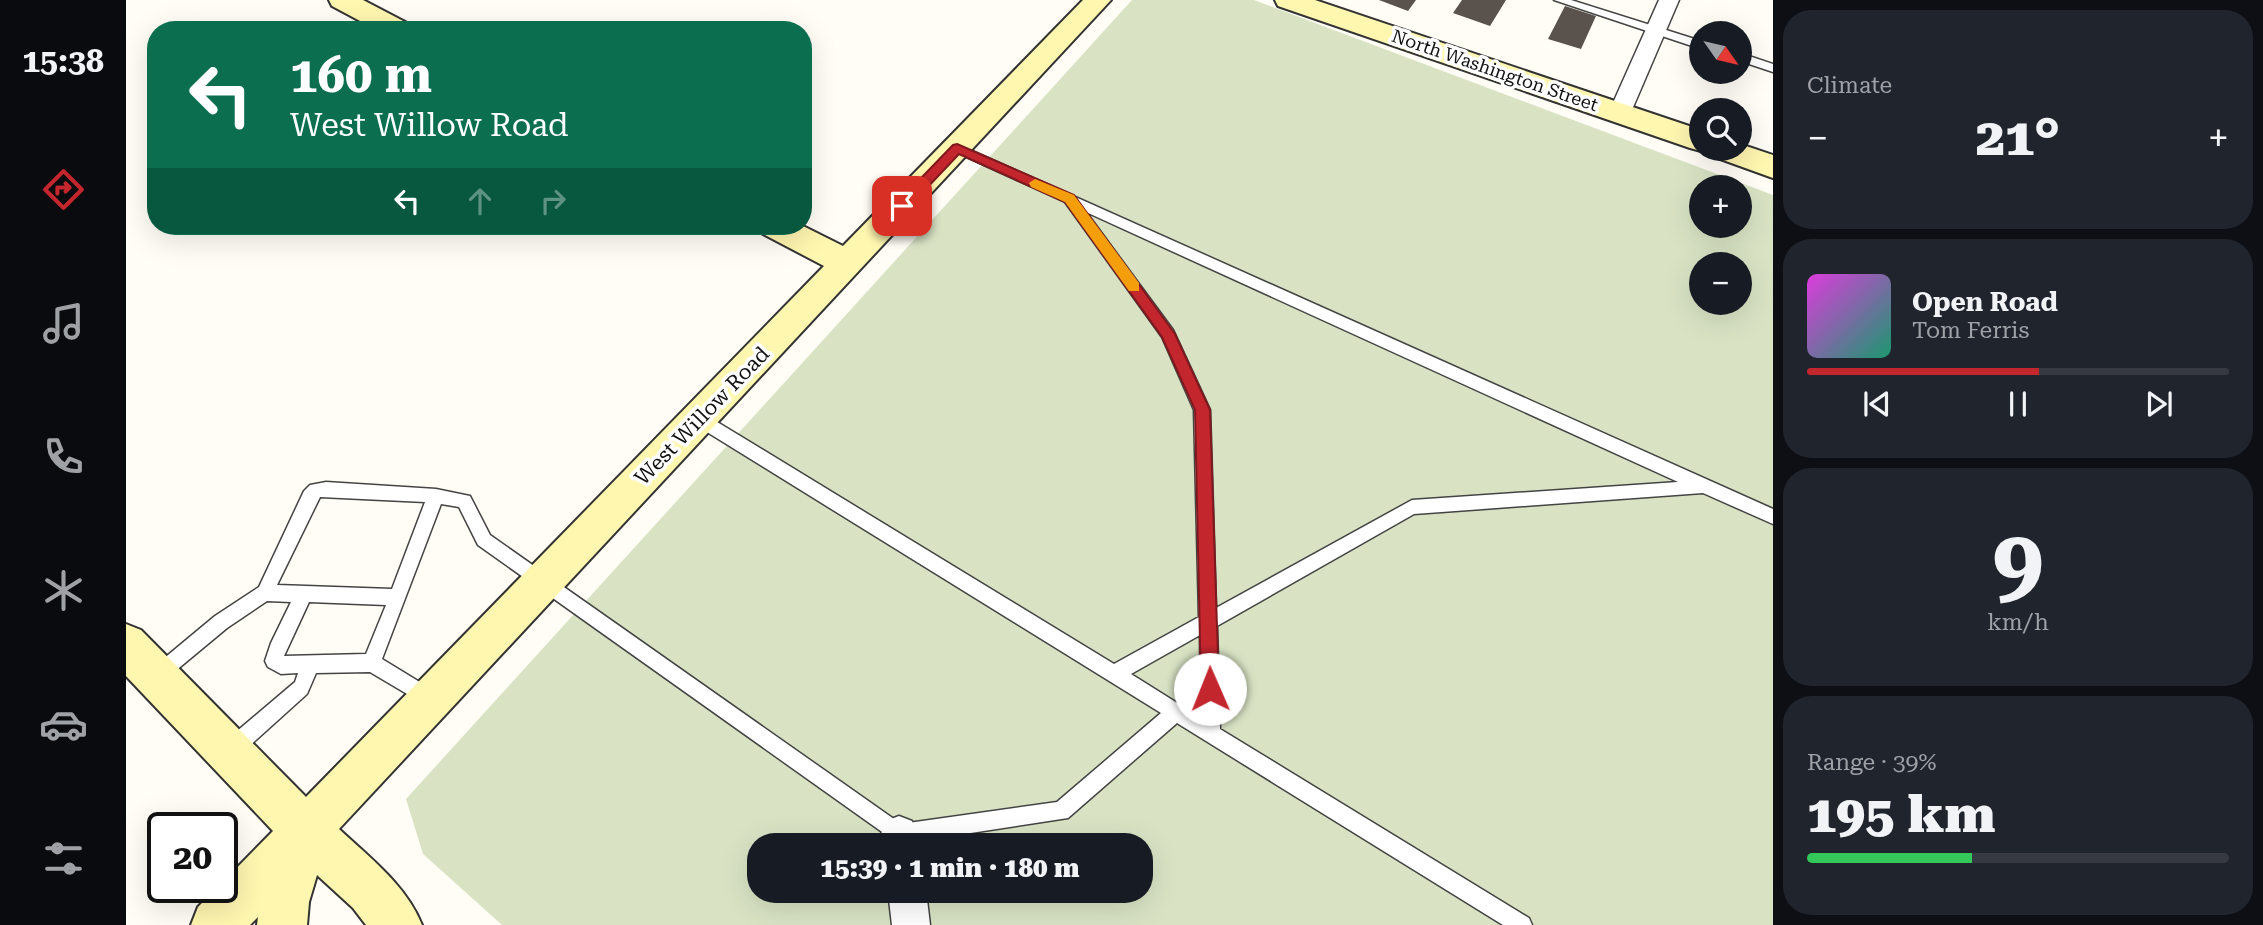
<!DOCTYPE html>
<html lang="en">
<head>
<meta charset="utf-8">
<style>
  :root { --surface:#171b24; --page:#20242c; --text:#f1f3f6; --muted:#9ea1a6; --line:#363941; --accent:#c4262e }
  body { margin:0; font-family:"Roboto Serif",serif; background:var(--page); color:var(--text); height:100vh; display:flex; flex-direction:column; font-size:26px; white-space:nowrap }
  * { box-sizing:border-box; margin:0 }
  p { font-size:23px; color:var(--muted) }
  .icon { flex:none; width:38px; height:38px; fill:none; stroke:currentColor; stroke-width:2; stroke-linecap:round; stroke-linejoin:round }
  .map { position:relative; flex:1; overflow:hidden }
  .sheet { display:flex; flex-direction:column; gap:10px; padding:10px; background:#0d0f14; width:490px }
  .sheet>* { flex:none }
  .hud { position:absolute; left:21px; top:21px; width:665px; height:214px; border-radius:28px; box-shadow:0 7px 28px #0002; background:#0b6e4f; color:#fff; overflow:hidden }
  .needle { width:46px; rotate:124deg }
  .fabs { position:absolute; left:1563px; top:21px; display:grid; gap:14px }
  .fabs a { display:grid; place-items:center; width:63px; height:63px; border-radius:50%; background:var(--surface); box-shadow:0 7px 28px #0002; font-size:35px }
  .speed { position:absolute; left:21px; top:812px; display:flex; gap:14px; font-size:35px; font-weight:700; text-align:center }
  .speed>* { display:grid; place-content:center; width:91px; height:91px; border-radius:50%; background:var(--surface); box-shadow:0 7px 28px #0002; line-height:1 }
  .speed .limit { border:4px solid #111; border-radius:10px; background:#fff; color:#111 }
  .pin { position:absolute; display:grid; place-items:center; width:60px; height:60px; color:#fff; margin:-30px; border-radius:14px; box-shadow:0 4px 10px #0006 }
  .me { position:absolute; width:77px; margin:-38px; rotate:359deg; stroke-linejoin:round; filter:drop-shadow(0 0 5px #0008) }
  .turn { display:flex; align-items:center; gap:24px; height:147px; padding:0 28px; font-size:32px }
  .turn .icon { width:91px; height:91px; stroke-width:2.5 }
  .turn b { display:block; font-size:49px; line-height:60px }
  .lanes { display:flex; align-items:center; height:66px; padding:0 28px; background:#0003; justify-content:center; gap:35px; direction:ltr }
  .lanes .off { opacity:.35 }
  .big { font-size:52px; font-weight:800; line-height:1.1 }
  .sheet .card { flex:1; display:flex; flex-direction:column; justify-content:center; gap:10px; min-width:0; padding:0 24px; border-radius:28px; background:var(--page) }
  .sheet .dial { align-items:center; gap:0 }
  .dial b { font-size:91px; line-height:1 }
  .song { display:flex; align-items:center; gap:21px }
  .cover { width:84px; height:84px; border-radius:10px; background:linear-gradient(135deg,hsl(300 70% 55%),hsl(160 70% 35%)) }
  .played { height:7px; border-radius:4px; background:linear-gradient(90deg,var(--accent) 55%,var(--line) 55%) }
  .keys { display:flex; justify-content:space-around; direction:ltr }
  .heat { display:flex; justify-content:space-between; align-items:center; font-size:38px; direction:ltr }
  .charge { height:10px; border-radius:5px; background:linear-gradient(90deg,#34c759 39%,var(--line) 0) }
  .trip { position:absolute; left:621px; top:833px; width:406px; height:70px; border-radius:28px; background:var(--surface); box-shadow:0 7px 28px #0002; font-weight:800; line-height:70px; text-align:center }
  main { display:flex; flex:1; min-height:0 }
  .dock { display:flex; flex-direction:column; width:126px; justify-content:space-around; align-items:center; background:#090b0e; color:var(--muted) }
  .dock .icon { width:49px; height:49px }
  .dock .selected { color:var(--accent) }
  .dock b { font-size:32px; color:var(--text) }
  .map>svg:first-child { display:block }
</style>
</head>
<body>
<main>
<nav class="dock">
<b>15:38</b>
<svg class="icon selected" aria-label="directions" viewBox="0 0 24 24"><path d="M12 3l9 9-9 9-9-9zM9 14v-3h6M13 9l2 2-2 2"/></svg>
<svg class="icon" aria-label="music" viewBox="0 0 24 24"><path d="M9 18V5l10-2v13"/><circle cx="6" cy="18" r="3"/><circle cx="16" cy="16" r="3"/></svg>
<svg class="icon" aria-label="phone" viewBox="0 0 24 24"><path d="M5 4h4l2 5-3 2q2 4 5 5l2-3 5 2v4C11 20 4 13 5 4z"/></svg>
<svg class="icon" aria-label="climate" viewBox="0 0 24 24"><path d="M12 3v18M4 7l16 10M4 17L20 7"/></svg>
<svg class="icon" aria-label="car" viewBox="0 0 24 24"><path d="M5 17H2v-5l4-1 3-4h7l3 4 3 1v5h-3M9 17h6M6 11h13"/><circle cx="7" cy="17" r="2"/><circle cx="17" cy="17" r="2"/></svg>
<svg class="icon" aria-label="filters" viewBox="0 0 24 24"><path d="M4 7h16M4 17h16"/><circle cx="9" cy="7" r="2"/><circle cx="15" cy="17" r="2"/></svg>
</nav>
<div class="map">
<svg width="1647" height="925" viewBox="0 0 1647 925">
  <rect width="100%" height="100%" fill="#fffdf5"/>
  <path fill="#d9e3c4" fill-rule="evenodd" d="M1006,0h122l519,195v730h-1271l-79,-71 -17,-55zM1575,187h39v39h-39zM1575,264h39v39h-39zM634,845h381v46h-381z"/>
  <path fill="#5a524d" d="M1253,0h37l-8,11z
    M1336,0h44l-16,26 -37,-13z
    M1439,6l31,10 -15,33 -33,-10z"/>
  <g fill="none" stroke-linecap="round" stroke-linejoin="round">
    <g stroke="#444" stroke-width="3">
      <path id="lane" d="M1428,0h17l130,41v8z
        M1614,53l33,11v8l-33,-11z
        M831,144l816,365v15l-70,-31 -289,21 -197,112 3,103 309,189 3,7h-29l-326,-202 -109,95 -169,26 -421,-299 -19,-38 -18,-3 -59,155 54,33 3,6 -3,6 -6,3 -6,-3 -54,-32 -54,1 -9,21 -70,63 -7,2 -7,-2 -2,-7 2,-7 72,-61 3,-9 -17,1 -13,-7 -3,-6 6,-18 20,-41 -24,-1 -40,27 -65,54 -6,3 -6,-3 -3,-6 3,-6 65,-54 44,-29 45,-96 6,-6 16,-3 110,7 34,7 20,39 411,289 156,-22 104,-89 -467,-289 -3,-5 3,-5h10l410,250 85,-47 -5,-207 -32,-73 -97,-135 -112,-51v-6zM960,212l592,270 -266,18 -196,108 -6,-198 -37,-80zM194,497l105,5 -33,87 -115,-4zM183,602l77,3 -20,49 -82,2zM1074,635l1,83 -70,-44z"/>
    </g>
    <g stroke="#444" stroke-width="3">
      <path id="street" d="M1533,0h20l-48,112 -3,5 -8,3 -8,-3 -3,-5z
        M773,816l13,5 7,24h-36l-2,-11 5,-13z
        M762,891h38l4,34h-38z"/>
    </g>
    <g stroke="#333" stroke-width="4">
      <path id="secondary" d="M203,0h34l46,24 4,6h-36l-45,-24z
        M957,0h28l-772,829c31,29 67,56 83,96h-56l-13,-17 -36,-33 -8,27 -2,23h-50l1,-8 -8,8h-59l7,-18 20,-20h4v-4l51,-52 -147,-155v-52l15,6 165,167 518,-531 -61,-32 -4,-8h44l40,20z
        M1149,0h40l386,130v19h39v-5l33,11v23l-61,-22 -4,-7 -7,2 -11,-3 -412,-142z"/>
    </g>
    <use href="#lane" fill="#fff" fill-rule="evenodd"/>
    <use href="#street" fill="#fff" fill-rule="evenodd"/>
    <use href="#secondary" fill="#fff6b0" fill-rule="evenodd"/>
  </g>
  <path fill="#c4262e" stroke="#7f191e" stroke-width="2" d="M831,144l117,51 101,139 35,76 9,279 -3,6 -6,3 -7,-3 -2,-6 -6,-279 -33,-73 -97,-135 -106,-48 -52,55h-9v-7l55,-57z"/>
  <path fill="#f59e0b" d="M909,179l39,16 65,88v8h-10l-64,-89 -34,-15 -2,-4z"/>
  <g text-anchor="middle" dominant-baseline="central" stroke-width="7" stroke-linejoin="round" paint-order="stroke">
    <g font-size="18" fill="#111" stroke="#fff">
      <text transform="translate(1369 70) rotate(19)">North Washington Street</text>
    </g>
    <g font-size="21" fill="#111" stroke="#fff">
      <text transform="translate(576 416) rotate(-46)">West Willow Road</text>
    </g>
  </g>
</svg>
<div class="fabs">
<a><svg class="needle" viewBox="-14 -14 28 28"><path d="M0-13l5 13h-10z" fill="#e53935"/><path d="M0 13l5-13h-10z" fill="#9ea1a6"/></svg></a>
<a><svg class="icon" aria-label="search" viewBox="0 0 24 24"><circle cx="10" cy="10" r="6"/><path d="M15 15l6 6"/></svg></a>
<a>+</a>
<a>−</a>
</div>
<div class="speed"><div class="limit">20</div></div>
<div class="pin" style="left:776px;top:206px;background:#d93025"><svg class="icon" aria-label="arrive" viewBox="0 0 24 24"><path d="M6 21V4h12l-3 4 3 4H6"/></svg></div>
<svg class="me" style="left:1084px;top:689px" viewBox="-20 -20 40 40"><circle r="19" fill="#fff"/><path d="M0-13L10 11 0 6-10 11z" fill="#c4262e"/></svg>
<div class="trip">15:39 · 1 min · 180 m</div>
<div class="hud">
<div class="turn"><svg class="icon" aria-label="left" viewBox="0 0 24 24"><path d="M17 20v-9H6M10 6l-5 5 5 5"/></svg><div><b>160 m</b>West Willow Road</div></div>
<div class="lanes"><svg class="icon" aria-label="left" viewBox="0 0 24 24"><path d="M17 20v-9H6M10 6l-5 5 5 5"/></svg><svg class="icon off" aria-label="ahead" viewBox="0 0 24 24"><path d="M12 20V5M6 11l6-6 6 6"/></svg><svg class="icon off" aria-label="right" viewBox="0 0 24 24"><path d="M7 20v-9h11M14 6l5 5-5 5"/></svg></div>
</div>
</div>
<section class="sheet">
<div class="card"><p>Climate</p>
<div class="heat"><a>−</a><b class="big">21°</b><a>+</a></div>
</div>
<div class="card">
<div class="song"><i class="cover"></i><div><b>Open Road</b><p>Tom Ferris</p></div></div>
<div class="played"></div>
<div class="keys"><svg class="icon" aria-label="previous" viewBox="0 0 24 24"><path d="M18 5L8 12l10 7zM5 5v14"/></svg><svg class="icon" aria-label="pause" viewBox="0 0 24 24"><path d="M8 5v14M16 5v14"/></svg><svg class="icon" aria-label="next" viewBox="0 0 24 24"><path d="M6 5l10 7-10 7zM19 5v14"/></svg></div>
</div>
<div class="card dial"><b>9</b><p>km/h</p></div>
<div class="card"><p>Range · 39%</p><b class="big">195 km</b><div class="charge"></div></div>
</section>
</main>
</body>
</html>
